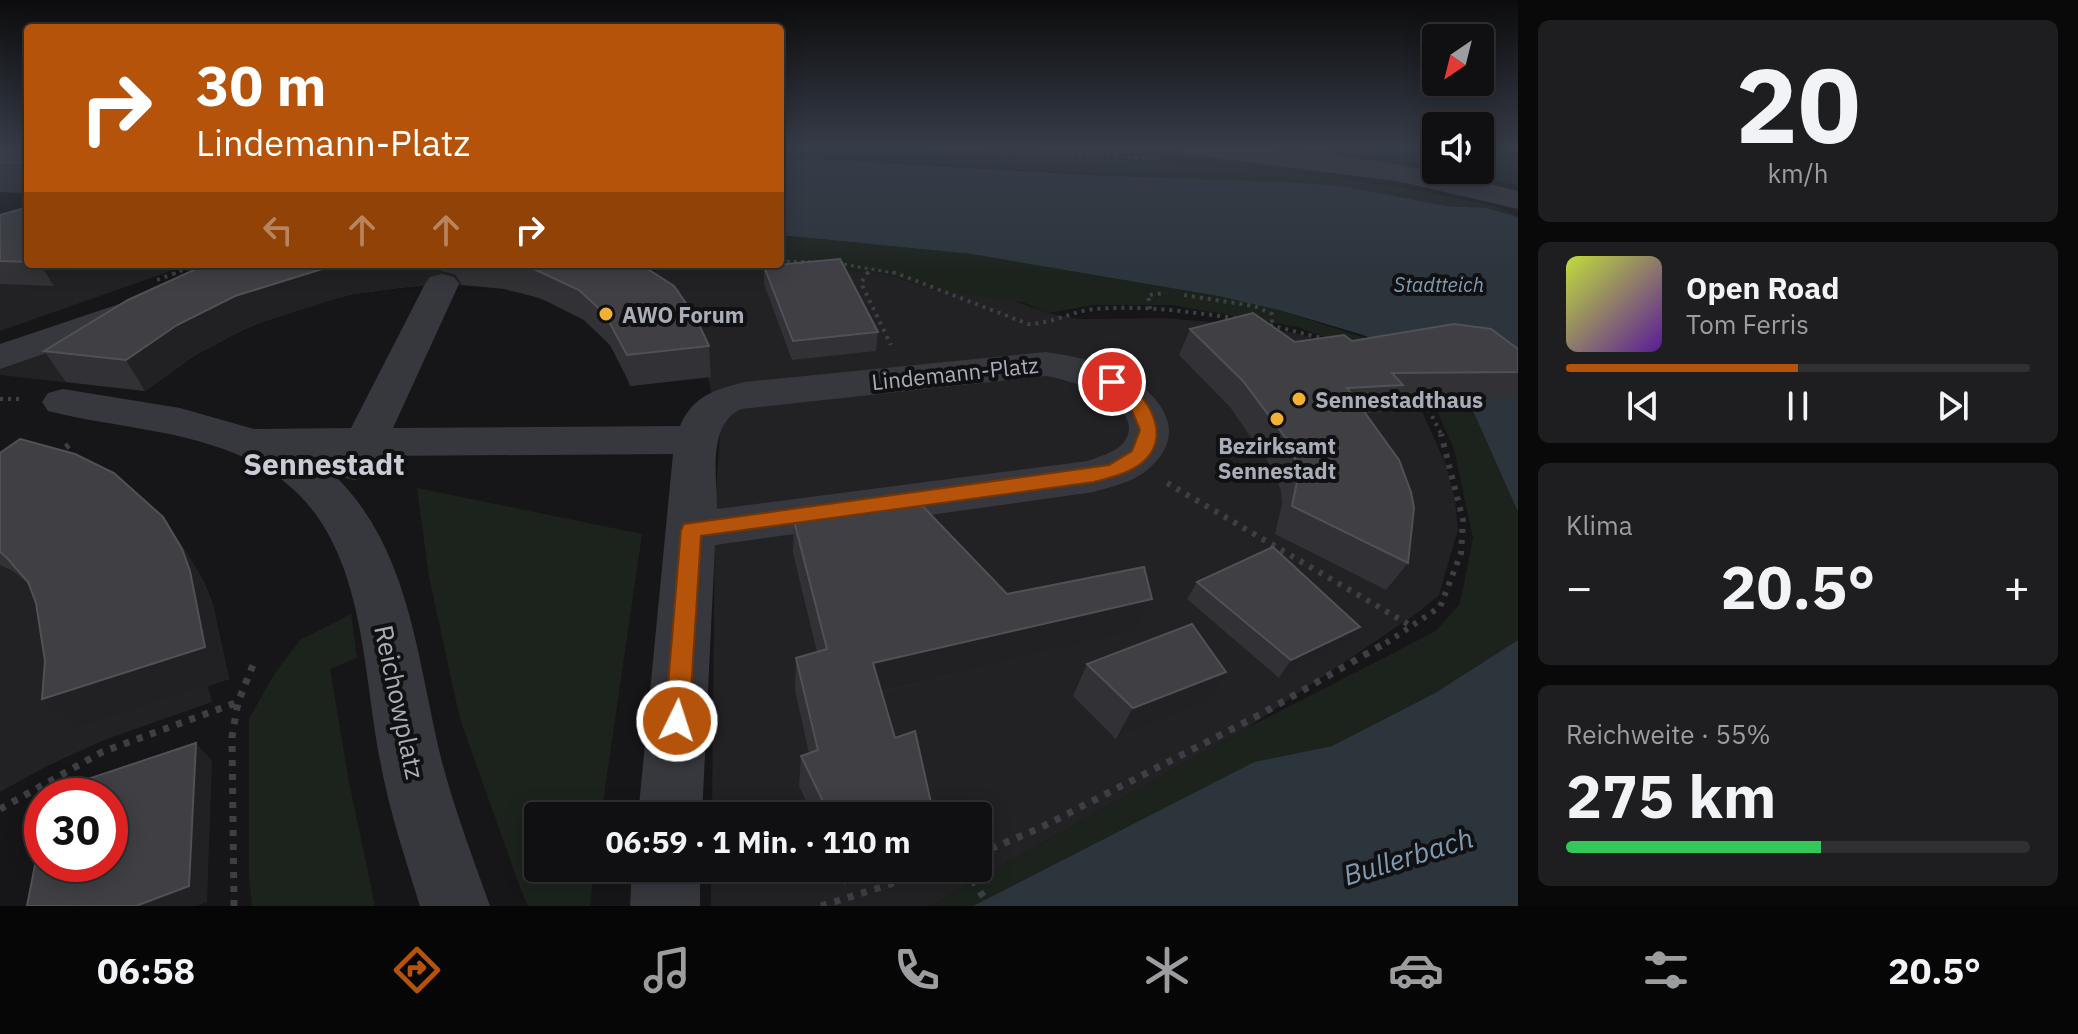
<!DOCTYPE html>
<html lang="de">
<head>
<meta charset="utf-8">
<style>
  :root { --surface:#101012; --page:#1e1e20; --text:#f1f3f6; --muted:#9c9d9f; --line:#303032; --accent:#b45309 }
  body { margin:0; font-family:"IBM Plex Sans",sans-serif; background:var(--page); color:var(--text); height:100vh; display:flex; flex-direction:column; font-size:30px; white-space:nowrap }
  * { box-sizing:border-box; margin:0 }
  p { font-size:26px; color:var(--muted) }
  .icon { flex:none; width:44px; height:44px; fill:none; stroke:currentColor; stroke-width:2; stroke-linecap:round; stroke-linejoin:round }
  .map { position:relative; flex:1; overflow:hidden }
  .sheet { display:flex; flex-direction:column; gap:20px; padding:20px; background:#09090a; width:560px }
  .sheet>* { flex:none }
  .top-card { position:absolute; left:24px; top:24px; width:760px; height:244px; border-radius:8px; box-shadow:0 4px 20px #0003,0 0 0 2px var(--line); background:#b45309; color:#fff; overflow:hidden }
  .needle { width:52px; rotate:215deg }
  .controls { position:absolute; left:1422px; top:24px; display:grid; gap:16px }
  .controls a { display:grid; place-items:center; width:72px; height:72px; border-radius:8px; background:var(--surface); box-shadow:0 4px 20px #0003,0 0 0 2px var(--line); font-size:40px }
  .speed { position:absolute; left:24px; top:778px; display:flex; gap:16px; font-size:40px; font-weight:700; text-align:center }
  .speed>* { display:grid; place-content:center; width:104px; height:104px; border-radius:50%; background:var(--surface); box-shadow:0 4px 20px #0003,0 0 0 2px var(--line); line-height:1 }
  .speed .limit { border:12px solid #d22; background:#fff; color:#111 }
  .pin { position:absolute; display:grid; place-items:center; width:68px; height:68px; color:#fff; margin:-34px; border:4px solid #fff; border-radius:50%; box-shadow:0 2px 8px #0007 }
  .me { position:absolute; width:88px; margin:-44px; rotate:4deg; stroke-linejoin:round; filter:drop-shadow(0 0 6px #0008) }
  .turn { display:flex; align-items:center; gap:28px; height:168px; padding:0 40px; font-size:36px }
  .turn .icon { width:104px; height:104px; stroke-width:2.5 }
  .turn b { display:block; font-size:56px; line-height:68px }
  .lanes { display:flex; align-items:center; height:76px; padding:0 40px; background:#0003; justify-content:center; gap:40px; direction:ltr }
  .lanes .off { opacity:.35 }
  .big { font-size:60px; font-weight:700; line-height:1.1 }
  .sheet .widget { flex:1; display:flex; flex-direction:column; justify-content:center; gap:12px; min-width:0; padding:0 28px; border-radius:12px; background:var(--page) }
  .sheet .dial { align-items:center; gap:0 }
  .dial b { font-size:104px; line-height:1 }
  .song { display:flex; align-items:center; gap:24px }
  .cover { width:96px; height:96px; border-radius:12px; background:linear-gradient(135deg,hsl(70 70% 55%),hsl(270 70% 35%)) }
  .played { height:8px; border-radius:4px; background:linear-gradient(90deg,var(--accent) 50%,var(--line) 50%) }
  .keys { display:flex; justify-content:space-around; direction:ltr }
  .heat { display:flex; justify-content:space-between; align-items:center; font-size:44px; direction:ltr }
  .charge { height:12px; border-radius:6px; background:linear-gradient(90deg,#34c759 55%,var(--line) 0) }
  .trip { position:absolute; left:524px; top:802px; width:468px; height:80px; border-radius:8px; background:var(--surface); box-shadow:0 4px 20px #0003,0 0 0 2px var(--line); font-weight:700; line-height:80px; text-align:center }
  .menu { display:flex; height:128px; justify-content:space-around; align-items:center; background:#060607; color:var(--muted) }
  .menu .icon { width:56px; height:56px }
  .menu .active { color:var(--accent) }
  .menu b { font-size:36px; color:var(--text) }
  main { display:flex; flex:1; min-height:0 }
  .map>svg:first-child { display:block }
</style>
</head>
<body>
<main>
<div class="map">
<svg width="1518" height="906" viewBox="0 0 1518 906">
  <rect width="100%" height="100%" fill="#161618"/>
  <path fill="#222225" d="M0,220l28,44h163l-191,67z
    M288,264h321l33,14 12,-7 40,-7h111l84,11 46,15 77,10 36,13 31,6 85,-1 101,9 45,10 38,15 80,48 -9,5 27,60 9,35 3,30 -19,65 -19,16 -173,117 -317,178h-219v-38h267v-52h-266l3,-311 5,-70 -12,-58 -79,9 -7,-22 -12,-19 -26,-25 -35,-18 -27,-9 -28,-6 -52,-3 -76,7 -78,20 -63,27 -31,18 -49,35 -145,-16v-8z
    M0,466l183,81 21,35 9,22 16,75 -22,6 5,17 -108,38 -59,27 -45,25z"/>
  <path fill="#1c231d" d="M780,147h130l17,5c168,7 337,10 504,41 22,5 70,12 87,24l-32,-9 -39,-2 -100,-19 -531,-28 -36,1z
    M1300,147h136v20z
    M1480,147h21l17,9v30l-70,-16h32z
    M780,235l191,19 247,42 61,14 114,37 46,32 34,32 45,101v128l-83,53 -103,53 -78,16 -281,144h-43l317,-178 189,-97 24,-27 13,-66 -19,-89 -18,-41 -23,-21 -49,-36 -67,-24 -125,-22h-78l-46,8 -26,-11 -87,-12 -46,-15 -109,-11z
    M417,488l225,46 -41,282h-63v52h56l-4,38h-62l-7,-16 -61,-171 -31,-142z
    M351,614l6,44 -27,11 18,108 27,129h-123l-3,-30v-157l24,-43 27,-36z"/>
  <path fill="#2c353c" d="M816,159l271,16 202,7 58,5 100,19 39,2 32,9v295l-45,-101 -34,-32 -46,-32 -30,-12 -84,-25 -61,-14 -247,-42 -191,-19v-75z
    M1518,640v266h-545l281,-144 78,-16 103,-53z"/>
  <g fill="none" stroke-linecap="round" stroke-linejoin="round">
    <path stroke="#3d3f44" stroke-width="3" stroke-dasharray="3 4" stroke-linecap="butt" d="M925,147l235,12
      M780,261l39,1
      M837,263l62,11
      M173,274l28,-10
      M867,274l4,-6"/>
    <path stroke="#3d3f44" stroke-width="4" stroke-dasharray="3 5" stroke-linecap="butt" d="M868,272l-7,11 30,62
      M893,272l135,52c24,0 44,-13 67,-15 48,-4 98,3 145,10
      M157,280l21,-8
      M1184,295l70,11 18,8v10
      M1150,309l-2,-14 18,-2
      M1262,323l67,17
      M1418,397l9,9 15,30
      M0,399h23"/>
    <path stroke="#3d3f44" stroke-width="6" stroke-dasharray="4 7" stroke-linecap="butt" d="M57,454l17,-13
      M1167,483l246,144
      M1386,643l54,-36 21,-54 2,-33 -22,-86"/>
    <path stroke="#3d3f44" stroke-width="7" stroke-dasharray="6 8" stroke-linecap="butt" d="M0,809l102,-57 136,-50
      M978,854l62,-26 223,-115 126,-72
      M965,868l19,30
      M234,906l-2,-169 6,-35 15,-37
      M821,906l121,-38"/>
    <path fill="#37383d" fill-rule="evenodd" d="M1178,147c114,-4 229,16 340,44v18l-121,-28 -206,-26 -9,-2z
      M442,274l12,3 5,7 -66,144 287,-2c13,-30 34,-36 64,-44l302,-30c25,4 50,8 72,19 42,22 75,62 28,100 -13,11 -36,16 -52,21l-379,53 -13,271h-64l35,-362 -293,2 -10,20 -16,4 -16,-4 -6,-11 4,-8h-23c97,73 102,196 129,305 13,49 31,96 48,144h-70c-15,-48 -31,-96 -40,-146 -21,-111 -14,-245 -132,-301 -65,-30 -132,-31 -200,-48l-6,-9 6,-9 15,-4 117,19 74,21 97,-1 74,-144 5,-7zM1046,376c23,3 99,28 80,63 -7,13 -26,17 -38,22l-371,48c0,-32 -10,-84 24,-100z
      M134,299l13,3 5,8 -5,8 -147,51v-25z
      M632,868h68v38h-70z"/>
  </g>
  <path fill="#323236" d="M0,147h28v46l-28,-1z
    M28,207v57h52l-10,8 -19,6 3,8 -54,-2v-69z
    M207,264h433l69,82 2,31 -80,9 -21,-41 -26,-25 -44,-22 -36,-9 -42,-4 -7,-11 -14,-3 -12,3 -8,11 -75,10 -96,31 -56,30 -49,35 -79,-9 -22,-31z
    M764,266l114,66 -2,19 -84,9 -28,-76z
    M1190,329l105,13 57,-1 166,8v46l-2,3 -123,2 -8,12 -20,1 43,150 -22,27 -111,-56 7,-30 -1,-13 -9,-23 -42,-61 -51,-52z
    M0,453l185,97 19,32 8,22 17,75 -155,51 -32,-31 3,-38 -9,-58 -7,-19 -16,-13 -13,-6z
    M794,521l213,73 145,5 -16,32 -254,61 13,46 39,78h-121l-14,-30 2,-30 8,-3 -14,-63 1,-32 21,-6 -24,-99z
    M1197,582l149,62 -67,34 -92,-79z
    M1087,664l119,39 -90,36 -43,-43z
    M837,868h75l-67,19z"/>
  <path fill="#212124" d="M40,264h40l-10,8 -19,6 3,8z
    M346,264h93l2,7 -12,3 -8,11 -75,10 -96,31 -56,30 -49,35 -19,-31 51,-35 58,-29 100,-31z
    M163,517l22,33 19,32 8,22 17,75 -155,51 -32,-31z
    M1152,599l-16,32 -268,64 5,-32z
    M1360,627l-14,17 -67,34 12,-18z
    M1226,672l-20,31 -90,36 17,-31z
    M196,743l16,18 -5,141 -11,4h-60z
    M849,868h63l-67,19z"/>
  <path fill="#3f3f44" stroke="#4f5156" stroke-width="2" d="M0,147h28v16l-28,-1z
    M28,207v55l-28,-1v-46z
    M840,259l38,73 -85,9 -29,-75z
    M207,264h139l-11,1 -100,31 -58,29 -51,35 -82,-9 84,-51z
    M514,264h126l34,22 21,30 14,30 -82,9 -22,-41 -26,-24 -45,-21z
    M1253,313l42,29 49,-7 8,6 102,-17 37,5 27,20v23l-126,1 11,12 -56,3 52,72 12,32 3,16 -6,55 -116,-57 6,-29 -1,-13 -9,-23 -45,-60 -53,-52z
    M20,439l55,15 39,19 49,44 19,32 8,22 15,76 -163,52 3,-38 -9,-58 -8,-21 -21,-24 -7,-6v-99z
    M911,494l96,100 137,-27 8,32 -279,64 22,75 20,-7 19,85h-104l-29,-60 17,-6 -22,-92 31,-9 -33,-128z
    M1273,547l87,80 -69,33 -94,-78z
    M1192,624l34,48 -93,36 -46,-44z
    M196,743l-7,143 -53,20h-109l15,-77v35h68v-68h-62l1,-4z"/>
  <linearGradient id="sky" x2="0" y2="1"><stop stop-color="#0c0c0d"/><stop offset="0.54" stop-color="#363c48"/><stop offset="1" stop-color="#363c48" stop-opacity="0"/></linearGradient>
  <rect width="1518" height="274" fill="url(#sky)"/>
  <path fill="#b45309" stroke="#753606" stroke-width="2" d="M1112,377c31,8 62,56 33,83 -13,13 -33,17 -51,22l-393,54 -12,185 -3,7 -9,4 -9,-4 -3,-7 16,-191 3,-6 425,-59 23,-14 8,-21 -11,-27 -25,-21z"/>
  <g fill="#f2b134" stroke="#111113" stroke-width="3">
    <circle cx="606" cy="314" r="8"/>
    <circle cx="1299" cy="399" r="8"/>
    <circle cx="1277" cy="419" r="8"/>
  </g>
  <g text-anchor="middle" dominant-baseline="central" stroke-width="8" stroke-linejoin="round" paint-order="stroke">
    <g font-size="20" font-style="italic" fill="#7f9bb3" stroke="#111113">
      <text x="1439" y="284">Stadtteich</text>
    </g>
    <g font-size="22" font-weight="bold" fill="#a8adb8" stroke="#111113" text-anchor="start">
      <text x="622" y="314">AWO Forum</text>
      <text x="1315" y="399">Sennestadthaus</text>
      <text x="1277" y="445" text-anchor="middle">Bezirksamt<tspan x="1277" dy="25">Sennestadt</tspan></text>
    </g>
    <g font-size="22" fill="#a8adb8" stroke="#111113">
      <text transform="translate(955 373) rotate(-6)">Lindemann-Platz</text>
    </g>
    <g font-size="26" fill="#a8adb8" stroke="#111113">
      <text transform="translate(400 702) rotate(78)">Reichowplatz</text>
    </g>
    <g font-size="28" font-style="italic" fill="#7f9bb3" stroke="#111113">
      <text transform="translate(1408 856) rotate(-17)">Bullerbach</text>
    </g>
    <g font-size="30" font-weight="bold" fill="#c9ccd4" stroke="#111113">
      <text x="324" y="463">Sennestadt</text>
    </g>
  </g>
</svg>
<div class="controls">
<a><svg class="needle" viewBox="-14 -14 28 28"><path d="M0-13l5 13h-10z" fill="#e53935"/><path d="M0 13l5-13h-10z" fill="#9c9d9f"/></svg></a>
<a><svg class="icon" aria-label="sound" viewBox="0 0 24 24"><path d="M4 9h4l5-4v14l-5-4H4zM17 9q2 3 0 6"/></svg></a>
</div>
<div class="speed"><div class="limit">30</div></div>
<div class="pin" style="left:1112px;top:382px;background:#d93025"><svg class="icon" aria-label="arrive" viewBox="0 0 24 24"><path d="M6 21V4h12l-3 4 3 4H6"/></svg></div>
<svg class="me" style="left:677px;top:721px" viewBox="-20 -20 40 40"><circle r="17" fill="#b45309" stroke="#fff" stroke-width="3"/><path d="M0-11L8 9 0 5-8 9z" fill="#fff"/></svg>
<div class="trip">06:59 · 1 Min. · 110 m</div>
<div class="top-card">
<div class="turn"><svg class="icon" aria-label="right" viewBox="0 0 24 24"><path d="M7 20v-9h11M14 6l5 5-5 5"/></svg><div><b>30 m</b>Lindemann-Platz</div></div>
<div class="lanes"><svg class="icon off" aria-label="left" viewBox="0 0 24 24"><path d="M17 20v-9H6M10 6l-5 5 5 5"/></svg><svg class="icon off" aria-label="ahead" viewBox="0 0 24 24"><path d="M12 20V5M6 11l6-6 6 6"/></svg><svg class="icon off" aria-label="ahead" viewBox="0 0 24 24"><path d="M12 20V5M6 11l6-6 6 6"/></svg><svg class="icon" aria-label="right" viewBox="0 0 24 24"><path d="M7 20v-9h11M14 6l5 5-5 5"/></svg></div>
</div>
</div>
<section class="sheet">
<div class="widget dial"><b>20</b><p>km/h</p></div>
<div class="widget">
<div class="song"><i class="cover"></i><div><b>Open Road</b><p>Tom Ferris</p></div></div>
<div class="played"></div>
<div class="keys"><svg class="icon" aria-label="previous" viewBox="0 0 24 24"><path d="M18 5L8 12l10 7zM5 5v14"/></svg><svg class="icon" aria-label="pause" viewBox="0 0 24 24"><path d="M8 5v14M16 5v14"/></svg><svg class="icon" aria-label="next" viewBox="0 0 24 24"><path d="M6 5l10 7-10 7zM19 5v14"/></svg></div>
</div>
<div class="widget"><p>Klima</p>
<div class="heat"><a>−</a><b class="big">20.5°</b><a>+</a></div>
</div>
<div class="widget"><p>Reichweite · 55%</p><b class="big">275 km</b><div class="charge"></div></div>
</section>
</main>
<nav class="menu">
<b>06:58</b>
<svg class="icon active" aria-label="directions" viewBox="0 0 24 24"><path d="M12 3l9 9-9 9-9-9zM9 14v-3h6M13 9l2 2-2 2"/></svg>
<svg class="icon" aria-label="music" viewBox="0 0 24 24"><path d="M9 18V5l10-2v13"/><circle cx="6" cy="18" r="3"/><circle cx="16" cy="16" r="3"/></svg>
<svg class="icon" aria-label="phone" viewBox="0 0 24 24"><path d="M5 4h4l2 5-3 2q2 4 5 5l2-3 5 2v4C11 20 4 13 5 4z"/></svg>
<svg class="icon" aria-label="climate" viewBox="0 0 24 24"><path d="M12 3v18M4 7l16 10M4 17L20 7"/></svg>
<svg class="icon" aria-label="car" viewBox="0 0 24 24"><path d="M5 17H2v-5l4-1 3-4h7l3 4 3 1v5h-3M9 17h6M6 11h13"/><circle cx="7" cy="17" r="2"/><circle cx="17" cy="17" r="2"/></svg>
<svg class="icon" aria-label="filters" viewBox="0 0 24 24"><path d="M4 7h16M4 17h16"/><circle cx="9" cy="7" r="2"/><circle cx="15" cy="17" r="2"/></svg>
<b>20.5°</b>
</nav>
</body>
</html>
